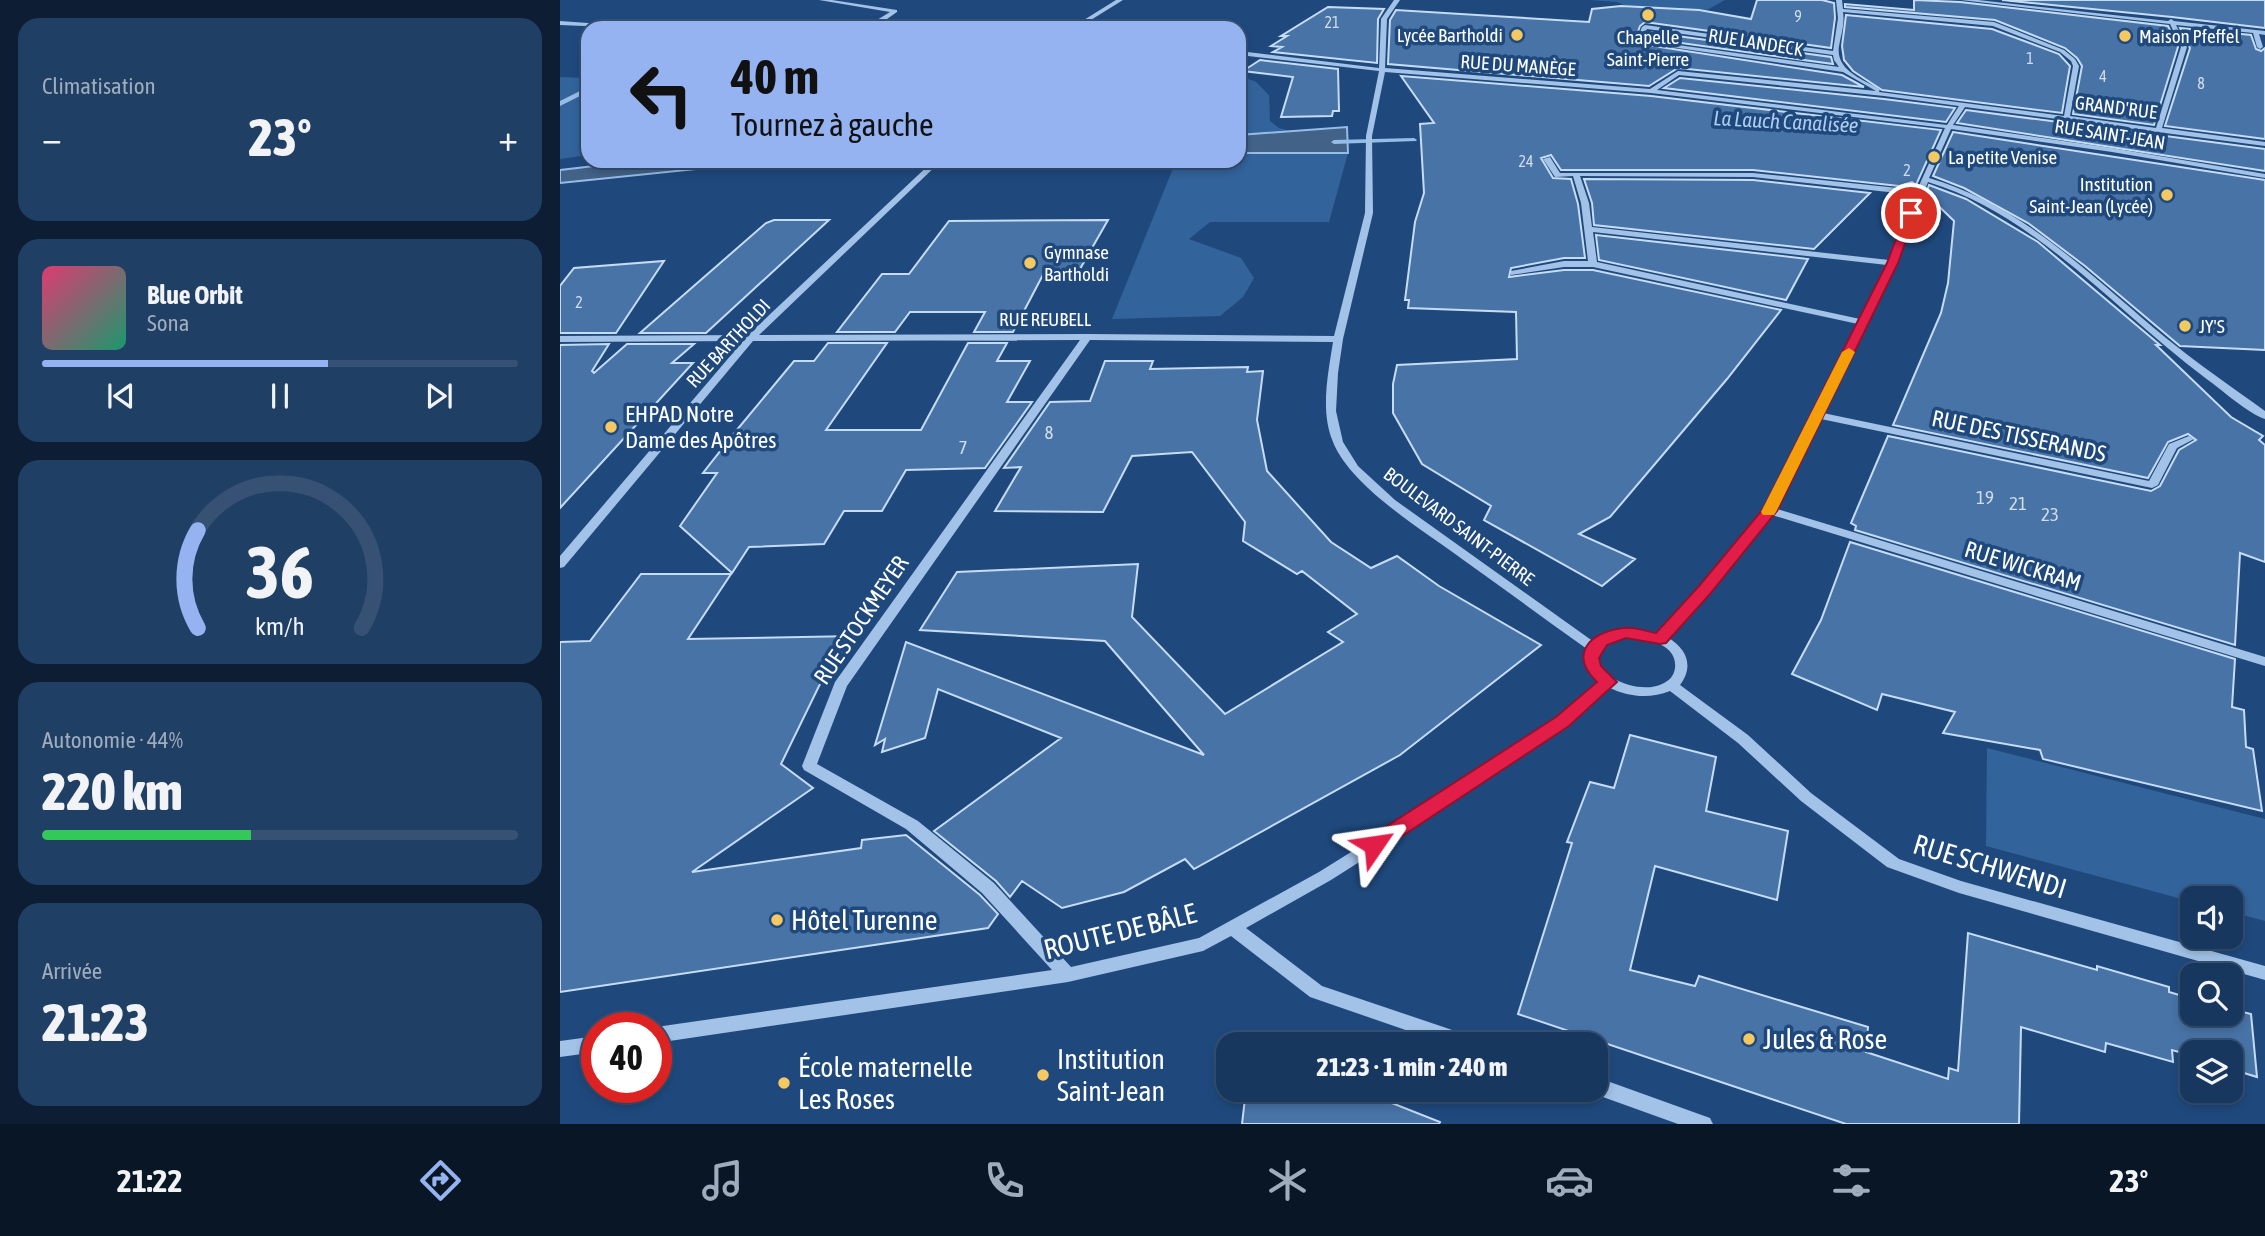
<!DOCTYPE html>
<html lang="fr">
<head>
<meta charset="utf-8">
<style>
  :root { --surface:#17375e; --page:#203f64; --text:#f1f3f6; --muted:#9eacbc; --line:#365173; --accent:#95b2f1 }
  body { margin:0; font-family:"Asap Condensed",sans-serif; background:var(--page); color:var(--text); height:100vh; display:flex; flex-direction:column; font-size:26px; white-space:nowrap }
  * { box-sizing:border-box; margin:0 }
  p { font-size:23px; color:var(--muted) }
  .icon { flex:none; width:38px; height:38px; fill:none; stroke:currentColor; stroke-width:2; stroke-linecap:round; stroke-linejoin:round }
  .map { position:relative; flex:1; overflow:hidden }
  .sheet { display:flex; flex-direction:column; gap:18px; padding:18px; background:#0d1e34; width:560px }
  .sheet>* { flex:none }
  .top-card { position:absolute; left:21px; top:21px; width:665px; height:147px; border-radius:21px; box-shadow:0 4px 10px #0003,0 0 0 2px var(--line); background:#95b2f1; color:#111; overflow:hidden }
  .fabs { position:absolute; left:1620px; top:886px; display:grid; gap:14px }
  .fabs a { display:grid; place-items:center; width:63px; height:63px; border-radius:14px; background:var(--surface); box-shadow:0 4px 10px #0003,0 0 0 2px var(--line); font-size:35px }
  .speed { position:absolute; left:21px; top:1012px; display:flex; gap:14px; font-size:35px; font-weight:700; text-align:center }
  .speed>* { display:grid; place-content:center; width:91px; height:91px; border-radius:50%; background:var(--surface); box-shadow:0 4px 10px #0003,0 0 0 2px var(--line); line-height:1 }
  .speed .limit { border:10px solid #d22; background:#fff; color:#111 }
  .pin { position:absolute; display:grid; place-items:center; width:60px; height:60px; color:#fff; margin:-30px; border:4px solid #fff; border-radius:50%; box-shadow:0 2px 7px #0007 }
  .me { position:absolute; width:77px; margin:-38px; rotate:58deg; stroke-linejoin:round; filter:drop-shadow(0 0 5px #0008) }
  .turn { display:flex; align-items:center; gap:24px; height:147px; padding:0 35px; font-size:32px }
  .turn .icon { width:91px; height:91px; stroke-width:2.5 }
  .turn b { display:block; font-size:49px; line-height:60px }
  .big { font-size:52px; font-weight:800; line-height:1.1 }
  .sheet .tile { flex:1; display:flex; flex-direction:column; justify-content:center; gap:10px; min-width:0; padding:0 24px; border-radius:21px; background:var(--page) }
  .sheet .dial { align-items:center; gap:0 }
  .dial svg { height:182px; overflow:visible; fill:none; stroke:var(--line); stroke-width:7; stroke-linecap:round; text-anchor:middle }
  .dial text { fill:var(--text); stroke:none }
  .song { display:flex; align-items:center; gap:21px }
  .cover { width:84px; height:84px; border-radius:10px; background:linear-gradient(135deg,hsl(340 70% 55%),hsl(160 70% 35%)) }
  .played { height:7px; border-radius:4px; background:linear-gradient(90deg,var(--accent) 60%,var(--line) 60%) }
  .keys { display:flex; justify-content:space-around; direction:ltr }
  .heat { display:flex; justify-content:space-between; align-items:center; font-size:38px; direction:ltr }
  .charge { height:10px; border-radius:5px; background:linear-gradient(90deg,#34c759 44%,var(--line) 0) }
  .trip { position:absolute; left:656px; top:1032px; width:392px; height:70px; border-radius:21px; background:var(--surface); box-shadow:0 4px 10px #0003,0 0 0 2px var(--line); font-weight:800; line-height:70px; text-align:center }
  .dock { display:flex; height:112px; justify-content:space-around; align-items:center; background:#091626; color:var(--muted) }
  .dock .icon { width:49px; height:49px }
  .dock .active { color:var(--accent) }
  .dock b { font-size:32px; color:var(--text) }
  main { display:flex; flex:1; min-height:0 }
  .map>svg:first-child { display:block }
</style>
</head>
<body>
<main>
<section class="sheet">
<div class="tile"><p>Climatisation</p>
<div class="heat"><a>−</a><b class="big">23°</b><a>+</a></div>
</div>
<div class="tile">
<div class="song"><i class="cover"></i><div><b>Blue Orbit</b><p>Sona</p></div></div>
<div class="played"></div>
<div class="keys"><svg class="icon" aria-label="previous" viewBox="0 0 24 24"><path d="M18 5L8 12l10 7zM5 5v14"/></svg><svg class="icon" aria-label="pause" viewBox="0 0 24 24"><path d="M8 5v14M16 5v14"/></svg><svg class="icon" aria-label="next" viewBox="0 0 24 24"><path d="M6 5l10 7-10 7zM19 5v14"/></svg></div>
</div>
<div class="tile dial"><svg viewBox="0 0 100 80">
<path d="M14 69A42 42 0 1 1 86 69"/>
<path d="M14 69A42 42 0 0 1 14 26" stroke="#95b2f1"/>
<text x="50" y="56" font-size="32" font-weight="700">36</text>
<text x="50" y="72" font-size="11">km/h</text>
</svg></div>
<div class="tile"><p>Autonomie · 44%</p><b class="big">220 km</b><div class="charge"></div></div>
<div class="tile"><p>Arrivée</p><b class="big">21:23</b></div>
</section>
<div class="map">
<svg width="1705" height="1124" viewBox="0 0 1705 1124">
  <rect width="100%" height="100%" fill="#1f497d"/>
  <path fill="#32639b" d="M1030,0h135l-18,10 -81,-4 -9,-4z
    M679,75l17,7 13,13 1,26 9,7 15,4 -55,3z
    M0,77l28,1v77l-28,4z
    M679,153h109l-19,69h-119l-21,17 52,19 13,20 -11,19 -23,19 -108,3 64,-158h63z
    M1427,748l278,71v102l-34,-9v-14h-38v4l-207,-56z"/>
  <path fill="#436288" stroke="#96bde8" stroke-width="2" d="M787,127l1,26h-109v-18z
    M77,161h137l-214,22v-13z"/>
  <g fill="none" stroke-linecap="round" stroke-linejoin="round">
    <path fill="#96bde8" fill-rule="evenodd" d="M28,87v5l-28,14v-5z
      M854,138l3,2 -1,1 -82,3 -3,-2 3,-2z"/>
  </g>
  <path fill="#4873a6" stroke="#c6dcf5" stroke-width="2" d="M1197,0h65l12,3 1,15 -4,30 -186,-26 -5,4 -6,17 208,32 22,12 -186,-19 -29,18 -261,-22 2,-44 6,-10 193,12 3,-13 29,-3 78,4 52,9z
    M1354,0l46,2 208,24 10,21 -24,78 -81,-11 9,-48 -5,-8 -12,-10 -70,-28 -150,-13v-3l69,6z
    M1442,0h263v28l-93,-11z
    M768,7l56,2 -6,10 -1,44 -104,-11 9,-5 -11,-1 16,-10h-6z
    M1286,15l146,14 67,25 11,12 -8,47 -180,-23 -29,-19 -9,-11 -2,-14z
    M1620,28l71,7 5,14 5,2 4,-3v91l-100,-13 25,-78z
    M1088,32l183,25 2,7 -188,-26z
    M700,60l78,9 1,42h-6l-1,5 -51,1 12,-40 -50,-6z
    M841,76l250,20 290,34 -25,55 -4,-3 -13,4 -146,-16h-192l-10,-15 -10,3 12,20 18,1 7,25 7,54h-21l-53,10 -2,9 55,-7h29l188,40 -54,69 -117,138 -31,17 56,25 -33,27 -118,-66 7,-14 -69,-42 -29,-51v-29l4,-19 120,-6 -1,-47 -108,-4 1,-8h-4l10,-78 9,-29 -4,-69 14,-1z
    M1120,78l204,21 71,9 -9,14 -282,-34z
    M1406,110l299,39v22l-308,-48z
    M1393,132l312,48v170l-85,-4 -95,-80 -57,-43 -64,-35 -31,-12z
    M1024,179l169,1 117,13 -56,56 -220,-24 -2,-22z
    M1369,185l37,14 72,43 122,103h-4l75,72 32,19 -4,4 6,5v117l-25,-9 -5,92 -380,-115 1,-4 -5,-3 37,-87 263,55 9,-5 19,-36 17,-10 -8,-6 -20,8 -20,36 -255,-53 48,-112 7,-30 6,-62 -28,-27z
    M214,220h55l-123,113h-66l126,-110z
    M548,220l-28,49h-34l-33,63h-39l11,-20h-75l-15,20h-58l45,-58h27l40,-53z
    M1036,235l212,24 -22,41 -187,-40z
    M104,261l-48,72h-56v-47l14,-18z
    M268,343h59l-61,87h95l47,-87h39l-10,18h33l-23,41h25l-47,66 -79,2 -24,41h-38l-20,33 -75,3 -17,26 -52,-47 37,-53h-14l33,-42 58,-70h20z
    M49,344l-17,27 2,2 33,-29h67l-22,19h21l-133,145v-163z
    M545,361h48l-3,8 98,-2 -1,5 16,-1 -6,49 10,51 64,71 40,26 26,-12 42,30 102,59 -141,110 -206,114 -9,-10 -61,33 -62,16 -40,-27 -12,16 -14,-16 -62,-50 127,-93 -123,-49 -13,49 -43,14 3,-13 -10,6 31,-103 298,113 -99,-114 -185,-11 37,-58 181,-8 -6,53 93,97 118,-72 -15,-10 29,-18 -55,-43 -5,3 -54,-33 2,-19 -53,-70 -60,4 -29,56 -108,-1 26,-44 -17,1 46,-66 40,-1z
    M1290,542l385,117 -3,48 12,3 2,37 7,2 9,62 -219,-52 -3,-9 -97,-17 12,-21 -73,-18 -5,16 -85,-36 29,-54z
    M81,574h90l-43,65 166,-3 -35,50 -38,78 32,24 -121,84 169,-24 1,-8 44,-5 74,60 18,19 -10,14 -428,64v-350l30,-1z
    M1070,735l86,22 -10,54 82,20 -11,69 -122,-34 -25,104 65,16 4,-10 169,51 -2,25 82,27 1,-11 9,3 10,-138 129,37v-4l72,21v5l24,7v14h38v-4l20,5 6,63 -26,-8v-17h-38v4l-21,-6 1,12 -67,-19 -1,9 -84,-25 -2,97h-173l-328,-110 54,-171 -5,-1 23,-60 24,6z
    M686,1090h113l81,32 -1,2h-197z"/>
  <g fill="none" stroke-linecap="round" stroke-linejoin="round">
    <path fill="#a2c2e7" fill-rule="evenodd" d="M259,0h13l65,10v2l-20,14 51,-3 87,5h-151l26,-16z
      M556,0h7l-45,28h-7z
      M834,0h6l-13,19 -2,49 265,21 28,-18 198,20 -33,-19 -207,-30 6,-15 3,-2 188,26 5,-33 -2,-18h6l1,9 151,13 70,28 11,9 4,7 -9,50 86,12 25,-81 -11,-23 -209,-24h17l190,21 3,-2 3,2 91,10v4l-6,-1 4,13 -3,2 -3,-2 -4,-14 -77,-8 11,22 -25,81 103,14v4l-300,-39 -12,18 159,23 153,26v4l-153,-26 -161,-23 -22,49c94,27 164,100 237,160 32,26 66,49 99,73v8c-18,-6 -44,-30 -61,-42 -88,-66 -169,-163 -276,-195l-32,81 -73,150 326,68 20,-37 20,-8 5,3 -17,9 -19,37 -6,3 -331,-69 -44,90 488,148v9l-493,-151 -63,78 -40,45c18,12 25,28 11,47l68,50 63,58 88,66 62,22 304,85v14l-306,-87 -72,-26 -86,-66 -63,-58 -68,-52c-20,8 -41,6 -60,-3l-43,37 -129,87 -107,68 -85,48 76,58 151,51 6,2 3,6h-33l-139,-48 -79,-61 -28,15 -135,31 -412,61v-16l396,-57 -70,-77 -76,-64 -102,-59 -2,-4 33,-84 245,-342 -327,1 -189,226 -4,1v-12l183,-215 -183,1v-6l188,-1 185,-174h8l-182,174 328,-1 247,2 31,-123 1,-77 13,-65 -140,-16v-4l140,17 2,-49zM1283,12l150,14 67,26 11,9 2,5 -9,50 -185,-24 1,-3c-17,-9 -45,-19 -41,-43 2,-11 6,-22 4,-34zM1087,29l186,26 1,5 5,7 -198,-27zM825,72l266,21 294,35 -28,62 -164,-17h-193l-10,-16 -7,2 12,18 18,-1 8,27 7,58h-24l-53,10v4l53,-8h29l265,57 -93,186 -64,77 -43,46c-21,-6 -47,-8 -64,9l-199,-142 -37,-34 -15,-24 -7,-31 2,-38 5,-34 30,-126 -1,-77zM1119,75l205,21 75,10 -12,19 -290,-35zM1020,176l173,1 162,18 -26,65 -297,-33 -3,-24zM1033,232l294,33 -27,54 -263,-57zM530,340l243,2c-5,32 -13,69 0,100 18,45 90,88 129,117 42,30 83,60 125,90 -2,14 2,23 13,32l-43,38 -129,85 -109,68 -120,66 -128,29 -77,-84 -76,-62 -101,-57 30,-78zM1066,636c18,2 52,7 49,32 -1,8 -6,13 -13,16 -31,15 -101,-24 -36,-48z
      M0,21l70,5 3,2 -73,-3z
      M37,1036v16l-37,5v-16z
      M1036,1077l114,41 3,6h-35l-89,-32 -1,-2h8z"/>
  </g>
  <path fill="#e11d48" stroke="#92132f" stroke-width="2" d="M1351,210l5,3 -18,50 -121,248 -66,82 -45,50 -6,1 -34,-6 -19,7 -8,13 2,8 16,16 -48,44 -188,124 -7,3 -7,-3 -3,-5 3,-6 189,-122 41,-35c-29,-28 -7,-50 26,-54 10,-2 23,3 33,5l43,-47 64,-77 124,-246 19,-50z"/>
  <path fill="#f59e0b" d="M1289,348l6,4 -79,160 -2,3h-11l-2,-3 81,-160z"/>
  <g fill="#f5c962" stroke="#1f497d" stroke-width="2.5">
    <circle cx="1088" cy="15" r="7"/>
    <circle cx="957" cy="35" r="7"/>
    <circle cx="1565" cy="36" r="7"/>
    <circle cx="1374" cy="157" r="7"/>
    <circle cx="1607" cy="195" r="7"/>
    <circle cx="470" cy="263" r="7"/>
    <circle cx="1625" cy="326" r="7"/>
    <circle cx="51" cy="427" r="7"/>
    <circle cx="217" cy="920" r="7"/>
    <circle cx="1189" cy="1039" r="7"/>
    <circle cx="483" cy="1075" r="7"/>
    <circle cx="224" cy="1083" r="7"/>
  </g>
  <g text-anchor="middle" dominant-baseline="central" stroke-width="7" stroke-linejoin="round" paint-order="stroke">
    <g font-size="16" fill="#d1dce9">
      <text x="1238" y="16">9</text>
      <text x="772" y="22">21</text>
      <text x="1470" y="58">1</text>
      <text x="1543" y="76">4</text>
      <text x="1641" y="83">8</text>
      <text x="966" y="161">24</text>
      <text x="1347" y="170">2</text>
      <text x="19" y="302">2</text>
    </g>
    <g font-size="19" fill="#fff" stroke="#1f497d" text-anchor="start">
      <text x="943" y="35" text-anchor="end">Lycée Bartholdi</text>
      <text x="1579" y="36">Maison Pfeffel</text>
      <text x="1088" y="37" text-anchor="middle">Chapelle<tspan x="1088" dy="22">Saint-Pierre</tspan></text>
      <text x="1388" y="157">La petite Venise</text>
      <text x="1593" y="184" text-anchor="end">Institution<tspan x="1593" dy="22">Saint-Jean (Lycée)</tspan></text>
      <text x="484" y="252">Gymnase<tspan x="484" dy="22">Bartholdi</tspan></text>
      <text x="1639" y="326">JY'S</text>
    </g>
    <g font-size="19" fill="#fff" stroke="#1f497d">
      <text transform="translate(1196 42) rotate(9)">RUE LANDECK</text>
      <text transform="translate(958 65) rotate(4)">RUE DU MANÈGE</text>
      <text transform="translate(1556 107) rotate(7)">GRAND'RUE</text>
      <text transform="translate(1550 134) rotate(9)">RUE SAINT-JEAN</text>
      <text x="485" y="319">RUE REUBELL</text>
      <text transform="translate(168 343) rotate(-47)">RUE BARTHOLDI</text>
      <text transform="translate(899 526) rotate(37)">BOULEVARD SAINT-PIERRE</text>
    </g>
    <g font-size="19" fill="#d1dce9">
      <text x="489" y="432">8</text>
      <text x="403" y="447">7</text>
      <text x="1425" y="497">19</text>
      <text x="1458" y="503">21</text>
      <text x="1490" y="514">23</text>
    </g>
    <g font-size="21" font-style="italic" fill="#adccef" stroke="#1f497d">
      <text transform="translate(1226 121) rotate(3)">La Lauch Canalisée</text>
    </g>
    <g font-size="23" fill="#fff" stroke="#1f497d" text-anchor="start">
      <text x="65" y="414">EHPAD Notre<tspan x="65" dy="26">Dame des Apôtres</tspan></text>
    </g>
    <g font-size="23" fill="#fff" stroke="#1f497d">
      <text transform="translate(1459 436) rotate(12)">RUE DES TISSERANDS</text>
      <text transform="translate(1463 566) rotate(17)">RUE WICKRAM</text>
      <text transform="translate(301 620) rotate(-56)">RUE STOCKMEYER</text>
    </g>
    <g font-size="28" fill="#fff" stroke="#1f497d">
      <text transform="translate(1430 866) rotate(17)">RUE SCHWENDI</text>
      <text transform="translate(560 931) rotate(-14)">ROUTE DE BÂLE</text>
    </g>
    <g font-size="28" fill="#fff" stroke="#1f497d" text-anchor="start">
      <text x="231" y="920">Hôtel Turenne</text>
      <text x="1203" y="1039">Jules &amp; Rose</text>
      <text x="497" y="1059">Institution<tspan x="497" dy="32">Saint-Jean</tspan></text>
      <text x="238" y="1067">École maternelle<tspan x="238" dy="32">Les Roses</tspan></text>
    </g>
  </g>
</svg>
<div class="fabs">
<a><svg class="icon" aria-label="sound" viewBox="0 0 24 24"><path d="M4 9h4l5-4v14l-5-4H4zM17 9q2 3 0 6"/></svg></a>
<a><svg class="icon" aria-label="search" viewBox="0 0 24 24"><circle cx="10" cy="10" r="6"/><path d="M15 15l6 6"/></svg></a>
<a><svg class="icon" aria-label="layers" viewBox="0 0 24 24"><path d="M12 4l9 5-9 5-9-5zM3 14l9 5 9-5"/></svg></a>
</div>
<div class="speed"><div class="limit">40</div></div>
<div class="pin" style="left:1351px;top:213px;background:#d93025"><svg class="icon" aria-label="arrive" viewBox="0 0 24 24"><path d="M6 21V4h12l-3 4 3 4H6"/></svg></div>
<svg class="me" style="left:814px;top:845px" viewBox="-20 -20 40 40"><path d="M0-17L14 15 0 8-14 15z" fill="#e11d48" stroke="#fff" stroke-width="4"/></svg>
<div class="trip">21:23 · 1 min · 240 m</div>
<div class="top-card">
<div class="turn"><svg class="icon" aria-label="left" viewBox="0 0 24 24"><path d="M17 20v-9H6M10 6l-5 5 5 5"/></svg><div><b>40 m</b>Tournez à gauche</div></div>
</div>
</div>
</main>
<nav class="dock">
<b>21:22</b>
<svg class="icon active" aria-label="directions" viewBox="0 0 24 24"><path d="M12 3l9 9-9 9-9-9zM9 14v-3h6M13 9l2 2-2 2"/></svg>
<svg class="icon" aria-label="music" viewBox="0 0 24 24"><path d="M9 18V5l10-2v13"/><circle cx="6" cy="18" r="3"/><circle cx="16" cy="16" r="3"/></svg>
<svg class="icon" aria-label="phone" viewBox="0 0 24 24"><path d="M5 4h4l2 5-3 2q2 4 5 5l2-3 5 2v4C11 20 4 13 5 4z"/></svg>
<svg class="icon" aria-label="climate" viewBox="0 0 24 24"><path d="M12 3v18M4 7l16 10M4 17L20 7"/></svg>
<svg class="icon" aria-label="car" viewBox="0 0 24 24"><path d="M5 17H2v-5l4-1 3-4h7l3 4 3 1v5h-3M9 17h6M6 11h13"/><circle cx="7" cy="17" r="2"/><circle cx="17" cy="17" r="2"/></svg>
<svg class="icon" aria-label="filters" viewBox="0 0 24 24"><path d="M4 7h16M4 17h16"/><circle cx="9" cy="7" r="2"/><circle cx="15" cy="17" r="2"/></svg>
<b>23°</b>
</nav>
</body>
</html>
